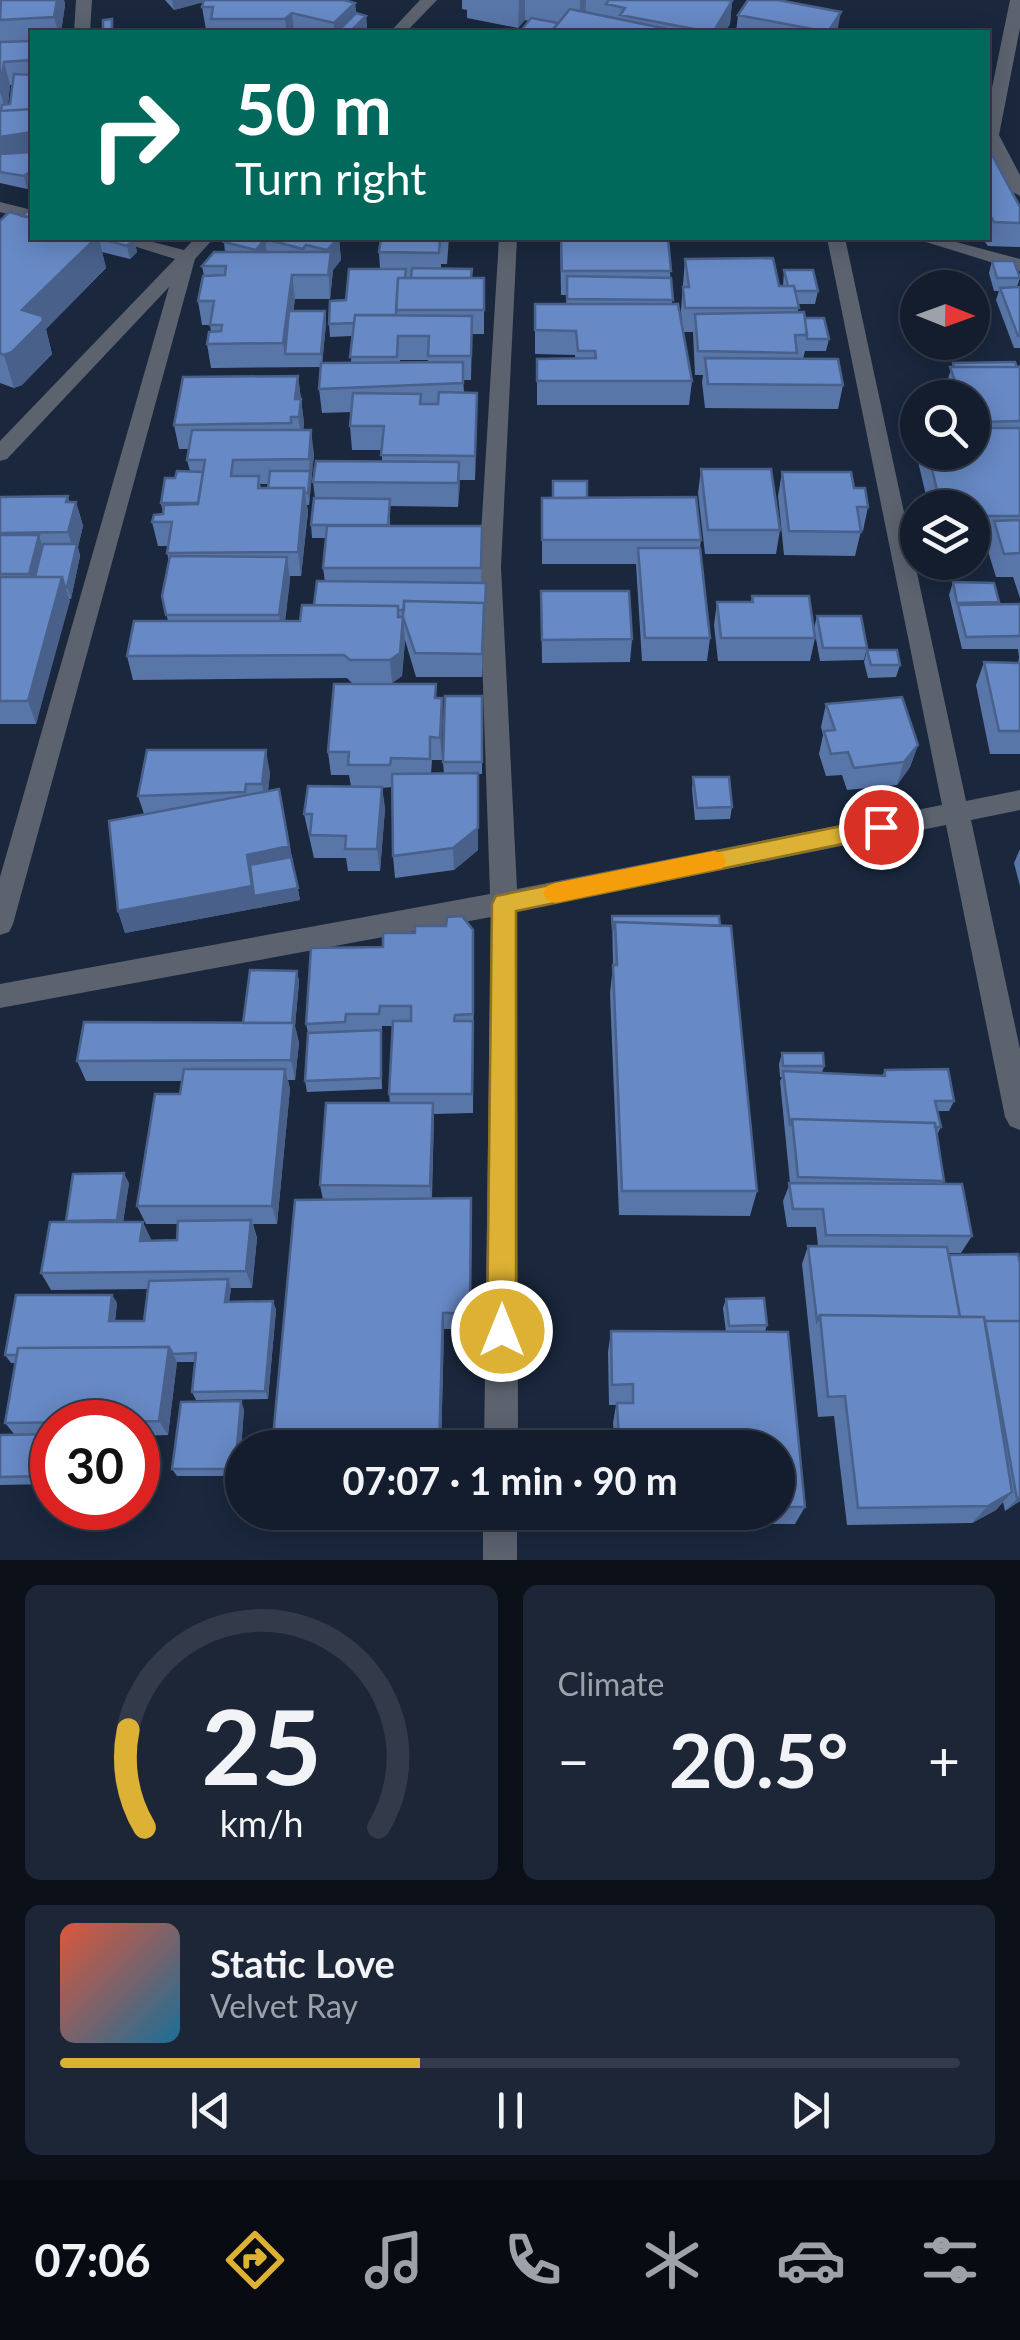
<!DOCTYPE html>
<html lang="en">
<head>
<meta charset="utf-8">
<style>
  :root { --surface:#141d2e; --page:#1d2636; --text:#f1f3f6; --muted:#9da2aa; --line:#333b4a; --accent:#ddb133 }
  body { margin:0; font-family:Lato,sans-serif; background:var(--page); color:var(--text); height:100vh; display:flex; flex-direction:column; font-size:38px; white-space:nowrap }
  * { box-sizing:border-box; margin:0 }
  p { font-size:32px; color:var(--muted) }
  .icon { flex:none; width:55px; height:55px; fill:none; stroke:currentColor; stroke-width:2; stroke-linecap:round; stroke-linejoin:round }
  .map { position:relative; height:1560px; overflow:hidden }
  .side { display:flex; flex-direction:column; gap:25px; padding:25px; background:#0b1019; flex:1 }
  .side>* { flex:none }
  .guide { position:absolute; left:30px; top:30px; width:960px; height:210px; border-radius:0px; box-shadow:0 5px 25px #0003,0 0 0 2px var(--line); background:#00695c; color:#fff; overflow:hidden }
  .needle { width:65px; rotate:91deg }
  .tools { position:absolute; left:900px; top:270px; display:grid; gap:20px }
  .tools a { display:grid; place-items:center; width:90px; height:90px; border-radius:50%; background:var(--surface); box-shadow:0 5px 25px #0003,0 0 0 2px var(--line); font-size:50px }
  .speed { position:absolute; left:30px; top:1400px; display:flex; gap:20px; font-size:50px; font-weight:700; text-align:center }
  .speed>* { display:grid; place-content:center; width:130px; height:130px; border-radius:50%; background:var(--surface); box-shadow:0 5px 25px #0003,0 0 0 2px var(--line); line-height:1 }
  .speed .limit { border:15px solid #d22; background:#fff; color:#111 }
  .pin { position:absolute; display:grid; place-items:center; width:85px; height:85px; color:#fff; margin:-42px; border:5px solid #fff; border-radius:50%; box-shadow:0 2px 10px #0007 }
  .me { position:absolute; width:110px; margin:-55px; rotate:0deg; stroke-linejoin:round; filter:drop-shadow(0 0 8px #0008) }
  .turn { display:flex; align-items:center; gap:35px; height:210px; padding:0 40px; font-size:45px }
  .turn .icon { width:130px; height:130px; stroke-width:2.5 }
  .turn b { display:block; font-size:70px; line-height:85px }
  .big { font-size:75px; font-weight:700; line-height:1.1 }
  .side .widget { flex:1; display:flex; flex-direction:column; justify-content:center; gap:15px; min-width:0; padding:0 35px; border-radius:15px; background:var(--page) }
  .side .dial { align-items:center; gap:0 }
  .dial svg { height:260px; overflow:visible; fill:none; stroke:var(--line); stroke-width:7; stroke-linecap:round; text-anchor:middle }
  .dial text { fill:var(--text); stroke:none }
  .song { display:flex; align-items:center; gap:30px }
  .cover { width:120px; height:120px; border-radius:15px; background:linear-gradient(135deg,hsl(10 70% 55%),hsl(200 70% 35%)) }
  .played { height:10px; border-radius:5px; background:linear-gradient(90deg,var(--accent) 40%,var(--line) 40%) }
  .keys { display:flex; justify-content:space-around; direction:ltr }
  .heat { display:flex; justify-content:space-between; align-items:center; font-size:55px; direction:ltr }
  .side .tiles { flex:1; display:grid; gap:25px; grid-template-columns:1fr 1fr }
  .widget:last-child { grid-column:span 2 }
  .trip { position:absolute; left:225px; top:1430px; width:570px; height:100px; border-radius:50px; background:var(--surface); box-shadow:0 5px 25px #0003,0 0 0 2px var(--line); font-weight:700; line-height:100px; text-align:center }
  .dock { display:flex; height:160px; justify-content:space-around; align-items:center; background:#080c12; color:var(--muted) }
  .dock .icon { width:70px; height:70px }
  .dock .current { color:var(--accent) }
  .dock b { font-size:45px; color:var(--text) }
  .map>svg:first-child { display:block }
</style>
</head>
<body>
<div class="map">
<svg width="1020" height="1560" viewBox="0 0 1020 1560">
  <rect width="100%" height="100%" fill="#1a273d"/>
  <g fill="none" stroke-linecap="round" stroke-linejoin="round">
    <path fill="#5c636f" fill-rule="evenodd" d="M76,0h16l-2,32h-16z
      M420,0h17l-31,32h-16z
      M1010,0h10v28l-21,107 21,40v21l-9,-5 -23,-45v-39z
      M0,202l32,8v10l-32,-8z
      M108,238h29l47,12 11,-12h19l-19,21 -182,665 -4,8 -9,3v-58l169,-590 -162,172 -7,2v-20l175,-182z
      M499,238h18l-16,329 16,322 425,-84 -115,-567h18l121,563 54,-11v20l-49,10 49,229v81l-10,-4 -5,-9 -59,-292 -429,86 1,537h-34l7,-531 -491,91v-24l490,-90 -11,-327z
      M913,238h28l79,21v12z
      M483,1512h34v48h-34z"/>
  </g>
  <path fill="#5976a9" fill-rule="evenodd" d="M0,0h64l1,5 -4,27h-29v153l-5,4 -27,-6zM10,85h2l-2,19 -2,1z
    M165,0h179l11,3 1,10 10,3 1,12 -5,4h-157l8,-1 -7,-1 -4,-23 1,-5 -29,8z
    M462,0h267l3,1 -2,23 -5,8h-205l9,-11 -4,-1 -7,8 -51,-10v-8l-5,-1z
    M738,15l99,17h-101z
    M988,152l32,55v40l-32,-1 -6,-8h6z
    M0,221l134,18 3,13 -7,7 -28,-7 4,16 -60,61 6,25 -30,31 -8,3 -14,-5z
    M228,238h111l2,22 -8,10 -3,29h-35l-2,12h32l1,13 -4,39h29l1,-27 -22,1 -1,-13 17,-24 34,-31 -1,-17 2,-14h68l-2,26h-6v4l31,1v9h12v56h-12l-1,46h-8l1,12 13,1 -2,87h-16l-1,27 -68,-1v20h92l-1,57 5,12 -4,82h-66l-11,-37 -3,36 -10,7 -39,1 -6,-6 -214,2 -6,-24 41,-35 -6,-25 7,-35 -2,-8 1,-7h-10l-6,-24 11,-8 -2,-11 14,-25 15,-7 -3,-11 2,-11h-10l-5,-24 124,-49 6,47 -1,7 11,24 -5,51h-2l1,7 -7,64h-11l-5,45h15l14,-16 11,-23 -2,-14 3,-30h-14l-1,-13 4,-27 -2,-16 69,-20v-12h-30l-2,-24 2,-14 -30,1 -3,-24 2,-22 -110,1 -4,-24 4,-12 -1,-7h-8l-4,-24 6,-25 -2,-10 23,-14 -1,-10zM400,360h28v2h-28zM260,484h9l-1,4h-7z
    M560,238h108l4,66 10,23 -1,-16 4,-52 94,27h4l1,-16 34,21 -3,13h-17v8l31,27 -3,12h-21l-2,8 40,26 -5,24 -133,-1 -3,-26 1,-7h-8l-2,-43h-10l9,49 -3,24h-152v-46l38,-1v-3l-40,-1v-50h31l1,-9h-6z
    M992,261l28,17 -3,9h3v61h-6l-18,-48 3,-9h-5l-5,-18z
    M953,363l64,4h2l1,-3v234l-7,-21h-17l-10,-32 2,-5h-16v-32h-43l-13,-55 2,-6v5h54v-54h-27l-1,-7z
    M701,469l79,61 -4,24h-71l-7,-61z
    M782,472l72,16 14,19 -5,24h-2l-6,25 -71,-1 -6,-59z
    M0,497l76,5 7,24 -5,21 2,9 -9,43h-2l-33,125h-36z
    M542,498h45l114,42 -1,8 10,90 -3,23h-65l-6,-97h-94z
    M953,582l46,20 -1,3 22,-1v150h-30l-14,-69 8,-23 34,1 1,-5 -1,-9h-56l-13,-54z
    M541,591l91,48 -2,23 -88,1z
    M752,596l63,42 -5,23h-92l-4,-36 3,-23h34z
    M817,616l50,32 -3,12 -44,1 -6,-33z
    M867,650l33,15 -4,12 -28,1 -4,-16z
    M482,696v78h-4v76l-24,20 -59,8 -2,-22 -1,-69 -10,1 3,21 -5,62h-32l-2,-13h-32l-10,-44 47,-28 -2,-11h-18l-3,-23 109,-54h5v62h-10l-1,14h13l-1,-12z
    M826,704l92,41 -8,22 -13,18 -50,5 -5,-15 -16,1 -7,-22 4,-19 -2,-8z
    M270,773l-2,18 11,-2 21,111 -175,33 -7,-22 26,-97 -6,-18z
    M693,777l39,30 -2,12 -35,1 -3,-31z
    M1020,849v37l-6,-23z
    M612,916l145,275 -7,25 -131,-1 -9,-222 3,-27z
    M474,952l-1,161 -39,1 -2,84h39l1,18 -2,113h-26l-3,119h-169l51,-248 -3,-15 70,-82 -1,-9 3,-68h-10v63l-75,3 -2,-11 3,-48 -2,-9z
    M297,971l2,11 -4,44 4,17 -4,37h-7l2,9 -13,135h-24l4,14 -5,50h-21l-2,14 44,-1 3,9 -8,89 -72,1 -4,-8 3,-30h-18l-9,73 -30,1v-14h-86v62l-52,1v-50h15l-10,-12 10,-60h-4l-6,-8 107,-60 5,8 -2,18h29l4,-32 -97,1 -10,-17 25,-51 63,-39 -6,39 28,19 26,-1 1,-16h-32l-9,-18 43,-112 2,-13h-96l-9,-20 166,-38z
    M782,1053l42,13 -2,7 60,3 3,-6 69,31 -5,10h-11l3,16 -4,8 7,46 -2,3 30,52 -11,17h-13l1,2 71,8v238l-15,10 -2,-9 -7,8 -24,13 -125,2 -13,-109 -16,1 -16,-153 6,-18h10l-2,-19h-29l-4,-26 7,-18 -10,-102 2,-4h-2l-1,-13z
    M726,1299l41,26 -2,7 40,175 -10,17h-167v-12h150v-64h-163l-2,-25 3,-18h-7l-1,-53 3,-21 115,1 -3,-24z
    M244,1409l-5,67h-62l-5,-7z"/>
  <path fill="#48608a" d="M57,0h7l1,5 -4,27h-3l-4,-15z
    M172,0h40l-38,10z
    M519,0h6v20l-7,8z
    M580,0h6l-1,23 -6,8z
    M732,1l-2,23 -5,8h-12z
    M355,3l2,22 9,-9 1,12 -5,4h-12l-11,-2v2h-5v-9z
    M841,12l-4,20h-8z
    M292,13l2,19h-7l-2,-13z
    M4,62l6,23 -3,30 -7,-23z
    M32,132v24l-32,5v-24z
    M32,161v24l-5,4 -3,-13z
    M96,238h3l7,30 -60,61 6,25 -30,31 -8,3 -10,-33 18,-45z
    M338,238h1l2,22 -8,10 -3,29 -3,-49z
    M134,239l3,13 -7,7 -3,-13z
    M265,239l3,24 -9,11 -3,-24z
    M292,275l3,24 -7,55h-3l-2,-11z
    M325,311l1,13 -4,43 -1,-13z
    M298,376l6,47 -2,18 -7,-42z
    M477,393v24l-2,63v-24z
    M311,430l3,24 -5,51 -1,-12z
    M459,462l1,24 -2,21v-24z
    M304,488l4,24 -7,64 -3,-24z
    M68,496l5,16 3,-10 7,24 -5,21 2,9 -9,43 -4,-12 7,-34 -6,-21 -2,-30z
    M39,535l7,24 -13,28 -4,-13z
    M287,557l3,24 -7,58 -4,-24z
    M62,577l8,24 -34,123 -8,-23z
    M484,603l1,23 -3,51v-23z
    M403,617l2,23 -3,36 -10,7 -2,-23z
    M442,698l1,23 -1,39 -2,-22z
    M918,745l-8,22 -13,18 7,-23z
    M266,750l4,23 -4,34 -4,-23z
    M478,773v77l-24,20 -1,-22z
    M382,787l3,22 -5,62 -3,-22z
    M279,789l21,111 -175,33 -7,-22 129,-56z
    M297,971l2,11 -4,44 4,17 -4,37 -4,-20v-33z
    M381,1030l1,11v48l-1,-11z
    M285,1069l5,20 -13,135 -5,-18z
    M433,1103l1,20 -3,81 -1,-18z
    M124,1173l5,10 -7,47 -5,-10z
    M471,1198l1,18 -2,113v-16z
    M251,1220l6,18 -5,50 -6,-17z
    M143,1222l8,17 -3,19 -8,-17z
    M228,1279l3,9 -3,23 -3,-9z
    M112,1295l5,8 -3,27 -5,-9z
    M273,1301l3,9 -8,89 -3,-8z
    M443,1313l1,16 -3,119h-2z
    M169,1347l8,15 -9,73 -9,-14z
    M241,1401l3,8 -5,67 -4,-7z
    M52,1450v31l-4,-5z
    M1012,1492l-16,18 -24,13 16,-17z
    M1020,1497v4l-15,10 12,-12z"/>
  <path fill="#6789c5" stroke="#48608a" stroke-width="2.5" d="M1,0h56l-3,17 -54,3z
    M204,0h140l11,3 -21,20 -42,-10 -7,6h-74l2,-12h-11z
    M609,0h118l5,1 -18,30 -3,-1 -1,2 -90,-17 5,-7 -19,-4z
    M748,0h30l63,12 -13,20 -90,-17z
    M570,9l112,23h-131z
    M356,13l10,3 -16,16 -11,-2z
    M531,18l27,5 -7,9h-31z
    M112,19v11h-9v-10z
    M285,30l-1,2h-79v-1z
    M32,41v19l-28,2 -4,30v-50z
    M14,74l18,1v34l-31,2 1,-6 8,-1z
    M32,109v23l-32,5v-26z
    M32,152l-1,19 -7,5 -24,-4v-18z
    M988,152l3,1 29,54v16l-26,-1 -6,-10z
    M27,211l5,1v6l-10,-2z
    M9,212l23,6v20h64l-74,72 20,6 1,5 -31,31 -8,3 -4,-2v-132z
    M99,238h28l7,1 -7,7z
    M228,238h110l-11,12 -21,-5 -3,4 -38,-10 -9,11 -32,-8z
    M381,238h66v2h-7l-1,13 -60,-1z
    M561,238h107l3,33h-109z
    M214,252h117l-3,23h-36l-9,68 -76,1 2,-12 12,-1 1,-6h-12l4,-24h-16l5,-25 22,-1 1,-9h-24z
    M773,258l6,28h15l5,22h-114l-2,-21h6l-4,-28z
    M992,261h22l6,17h-23z
    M412,268l60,1 -1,9h-60z
    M349,269h57l-1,9h-7l-2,37h-41l-1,8 -25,1 1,-23 16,-1z
    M784,270h29l5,21h-23l-1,-5h-6z
    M567,276l104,2 2,22 -106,-1z
    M398,278h86v32h-88z
    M1020,287v49h-2l-18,-48z
    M535,304h143l14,77h-155v-22l59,-1 -1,-7h-17l-2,-20 -41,-1z
    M289,311h36l-4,43h-36z
    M804,312l3,23h-12l2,18 -99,-2 -3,-37z
    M355,315l117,1 -1,40h-43l1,-20h-31l-1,21h-47z
    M805,318h19l5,21h-22z
    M705,358l133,1 5,26 -135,-1z
    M463,362v21l-144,6 2,-26z
    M1015,362l2,5h-63l-1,-4z
    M950,367h70v54l-40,1 -3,-9h-5v-15h-19l-4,-14h7z
    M298,376l-3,23h6l-2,18h-8v6l-117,2 9,-48z
    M439,392l38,1 -2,63 -94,-1 3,-29h-34l3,-33 68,1 -1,10h18z
    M972,428h48v88h-48v-8h-4l-1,-5h-13l-4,-13h-13l-9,-38h44z
    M192,430h119l-2,29 -76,1 -2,16h28l-1,12h46l-6,64 -131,1 5,-31h-20l2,-7 9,-1 1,-9 34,-1 7,-44h-18z
    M316,461l143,1 -1,21 -145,-1z
    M701,469h70l9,61h-72z
    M177,471l26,1 -5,31h-37l4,-25h10z
    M270,471h40l-2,22h-3l-1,-5h-36z
    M782,472h69l3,16h11l3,19h-11l4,25 -72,-1z
    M553,481h34v17h-34z
    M68,496l-2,6h10l-8,30 -68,1v-36z
    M696,497l5,43h-159v-42z
    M314,498l76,1 -2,26h-77z
    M1020,520v33l-16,1 -10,-33z
    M327,526h155l-1,42h-158z
    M0,535h39l-10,39h-29z
    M43,544h34l-10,43h-2l-3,-10h-27z
    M638,548h62l10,90h-65z
    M170,556l117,1 -8,58h-113l-4,-19z
    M0,577h62l-34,124h-28z
    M317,581l169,2 -1,28 -1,-8 -80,-2v9h-6v-4l-84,-1z
    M953,582l41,1 5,19 -42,1z
    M541,591h88l3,48 -90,1z
    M752,596h57l6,42h-94l-4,-36h36z
    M404,601l80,2 -2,51 -67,-1 -12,-36 -3,36 -10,7h-40l-6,-5 -217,1 7,-35h166l2,-16 96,1v11h5z
    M1020,604v32l-54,1 -8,-32z
    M817,616h44l6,32h-44z
    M867,650h30l3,15h-29z
    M984,662l36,1v68h-21z
    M334,684h102l-1,14h7l-2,40 -10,-1v22l-39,-1 -1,7h-42l1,-13h-21z
    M445,696h37v66h-39z
    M902,697l16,48 -14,17 -50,6 -6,-16 -17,2 -7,-23 11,-1 -9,-26z
    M147,750h119l-4,34h-16l-1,8 -107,4z
    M478,773v55l-25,20 -60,8 -1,-82z
    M693,777h36l3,30 -35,1z
    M308,786l74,1 -5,62h-32l1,-13 -36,-1 2,-21h-8z
    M279,789l10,57 -42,9 5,31 -134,25 -9,-90z
    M291,857l7,31 -44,8 -4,-31z
    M462,916l11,14v84l-18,1 -1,6h19l-1,73h-83l4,-73h18v-15h-31l-1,8h-33l-1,8 -39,2 5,-76 72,-1v-14h32v-7h31l1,-9z
    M612,916h107l1,10 -105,-4 -2,9z
    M615,922l116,4 26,265h-135l-9,-226h4z
    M250,970l47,1 -5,52h-49z
    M84,1022l210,1 -3,37 -214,1z
    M381,1030v48l-76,3 3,-48z
    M782,1053h41l1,13h-41z
    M184,1069h101l-13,137h-135l18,-112h25z
    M948,1069l6,32h-19l6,26h-6v-4l-143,-4 -2,7 -7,-55 102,5v-6z
    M326,1103h107l-3,83 -110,-1z
    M792,1119l143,4 9,58 -146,-4z
    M124,1173l-7,47 -51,1 7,-47z
    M789,1183l173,1 10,52 -146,-1 -3,-26h-30z
    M471,1198l-1,115h-27l-4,135h-167l23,-248z
    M251,1220l-5,51 -205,2 9,-51h93l-3,19 37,-1 1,-19z
    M808,1246l139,1 13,70 -140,-2 -3,6z
    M1018,1254l2,9v58h-35l-1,-4h-24l-11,-62z
    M228,1279l-3,23 48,-1 -8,90 -73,1 4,-39 -23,1 -4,-7 -151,1 -1,7h-12l11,-60h96l-3,26h35l5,-40z
    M764,1298l3,27 -38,1 -3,-27z
    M820,1315l164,2 28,175 -24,14 -130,2 -13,-112 -17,1z
    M985,1321h35v176l-3,2z
    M611,1331l177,1 17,175h-27v-59h-148l-1,-8h-10l-2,-37h16v-19l-21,1z
    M169,1347l-10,74 -154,2 13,-75z
    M241,1401l-6,68h-63l9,-67z
    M52,1434v16l-4,26 -48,1v-42z"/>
  <path fill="#ddb133" stroke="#907321" stroke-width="2.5" d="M881,818l8,2 3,7 -3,7 -8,2 -365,75v420l-4,10 -10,4 -11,-4 -4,-10 5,-427 4,-8z"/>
  <path fill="#f59e0b" d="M714,851l9,3 3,7 -3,7 -9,2 -159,33 -8,-3 -4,-7 4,-7 8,-3z"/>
</svg>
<div class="tools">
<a><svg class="needle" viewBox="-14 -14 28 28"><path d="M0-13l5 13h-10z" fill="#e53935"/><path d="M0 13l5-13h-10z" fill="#9da2aa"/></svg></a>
<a><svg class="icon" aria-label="search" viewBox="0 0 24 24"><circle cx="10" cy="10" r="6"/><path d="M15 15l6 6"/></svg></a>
<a><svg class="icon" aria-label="layers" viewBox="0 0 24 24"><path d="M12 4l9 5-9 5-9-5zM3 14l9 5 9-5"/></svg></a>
</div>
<div class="speed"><div class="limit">30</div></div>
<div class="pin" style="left:881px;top:827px;background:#d93025"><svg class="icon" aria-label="arrive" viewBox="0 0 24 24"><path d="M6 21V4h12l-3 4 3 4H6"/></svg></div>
<svg class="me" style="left:502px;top:1331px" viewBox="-20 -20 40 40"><circle r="17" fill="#ddb133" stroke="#fff" stroke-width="3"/><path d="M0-11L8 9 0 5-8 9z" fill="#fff"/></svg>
<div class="trip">07:07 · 1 min · 90 m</div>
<div class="guide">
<div class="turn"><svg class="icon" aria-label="right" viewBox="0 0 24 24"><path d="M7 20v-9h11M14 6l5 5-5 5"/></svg><div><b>50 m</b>Turn right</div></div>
</div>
</div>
<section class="side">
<div class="tiles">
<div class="widget dial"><svg viewBox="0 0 100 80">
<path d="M14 69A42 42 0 1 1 86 69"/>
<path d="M14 69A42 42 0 0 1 9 39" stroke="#ddb133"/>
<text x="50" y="56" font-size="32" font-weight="700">25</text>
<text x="50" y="72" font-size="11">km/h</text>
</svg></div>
<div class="widget"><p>Climate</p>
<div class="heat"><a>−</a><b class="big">20.5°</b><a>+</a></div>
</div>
<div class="widget">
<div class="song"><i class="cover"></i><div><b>Static Love</b><p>Velvet Ray</p></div></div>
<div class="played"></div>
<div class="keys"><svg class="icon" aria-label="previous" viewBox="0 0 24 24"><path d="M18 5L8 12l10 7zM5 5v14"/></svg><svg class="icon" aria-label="pause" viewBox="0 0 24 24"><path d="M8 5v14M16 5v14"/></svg><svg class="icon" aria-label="next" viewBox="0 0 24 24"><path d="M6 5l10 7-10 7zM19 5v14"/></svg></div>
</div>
</div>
</section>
<nav class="dock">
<b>07:06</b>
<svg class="icon current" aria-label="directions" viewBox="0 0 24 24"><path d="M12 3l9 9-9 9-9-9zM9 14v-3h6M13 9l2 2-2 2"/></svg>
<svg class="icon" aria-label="music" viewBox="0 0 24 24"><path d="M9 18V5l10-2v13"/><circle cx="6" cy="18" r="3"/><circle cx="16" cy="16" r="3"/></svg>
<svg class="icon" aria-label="phone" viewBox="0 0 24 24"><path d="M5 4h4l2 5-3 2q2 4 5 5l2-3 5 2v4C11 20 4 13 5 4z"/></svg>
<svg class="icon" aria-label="climate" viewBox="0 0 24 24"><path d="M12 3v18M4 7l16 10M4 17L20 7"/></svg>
<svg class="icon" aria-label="car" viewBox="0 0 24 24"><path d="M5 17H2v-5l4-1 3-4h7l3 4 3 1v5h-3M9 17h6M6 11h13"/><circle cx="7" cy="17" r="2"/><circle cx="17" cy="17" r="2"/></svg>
<svg class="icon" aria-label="filters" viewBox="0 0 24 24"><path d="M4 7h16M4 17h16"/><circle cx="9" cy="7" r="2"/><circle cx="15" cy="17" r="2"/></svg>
</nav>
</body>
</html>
